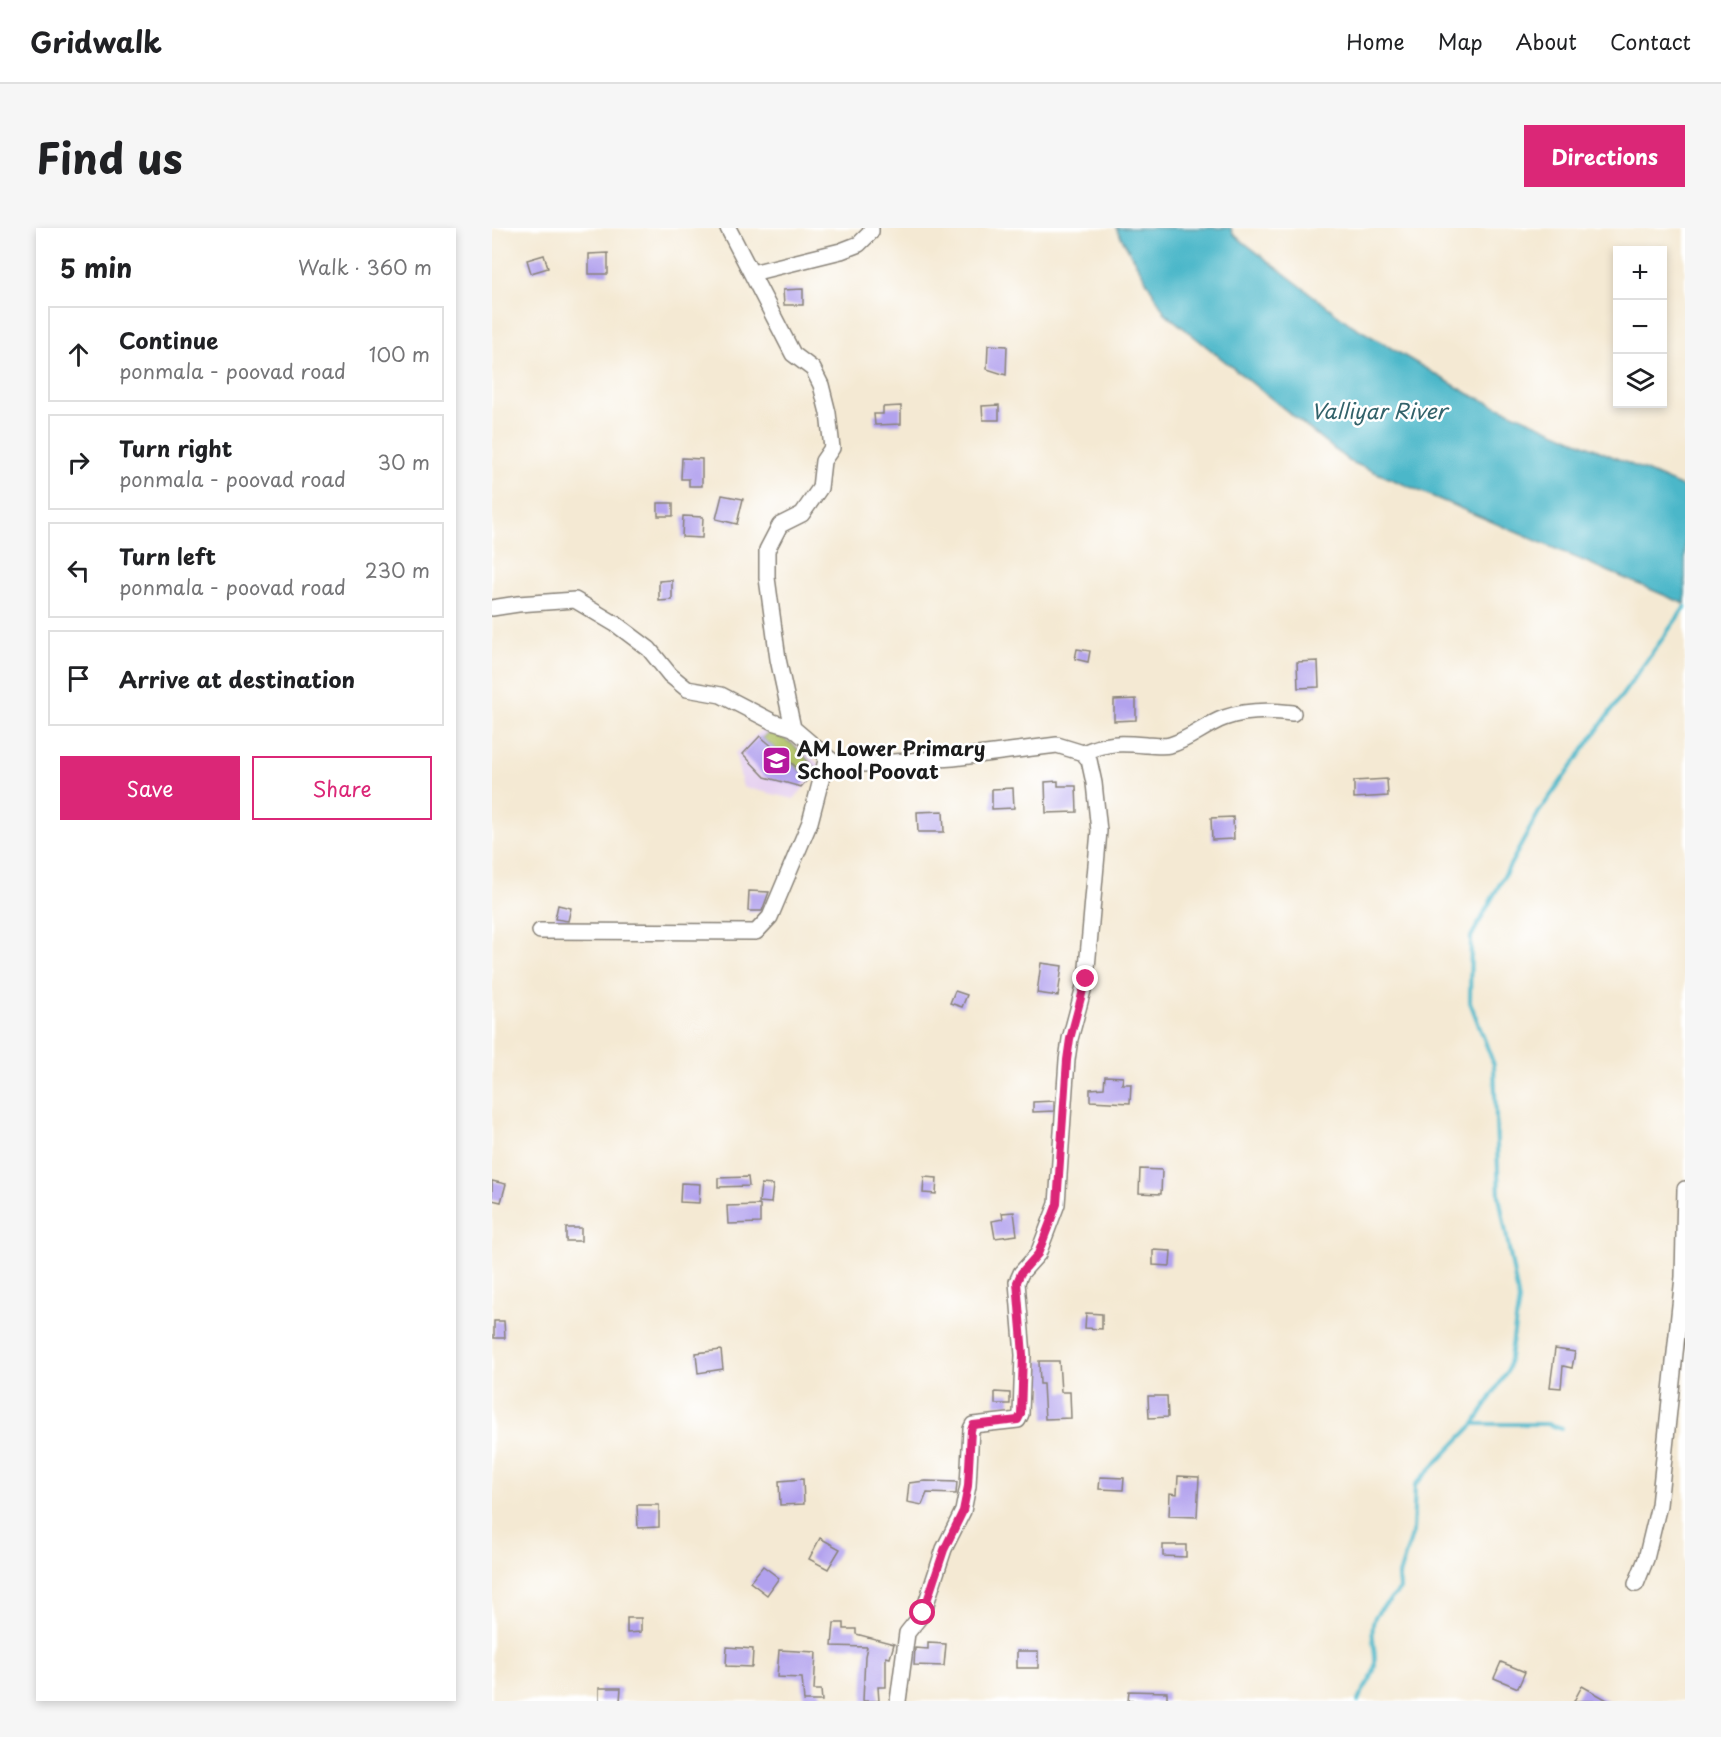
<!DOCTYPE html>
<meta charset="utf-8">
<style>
body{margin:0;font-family:"Playpen Sans",sans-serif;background:#f6f6f6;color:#202124}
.controls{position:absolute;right:18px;top:18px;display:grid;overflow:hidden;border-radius:0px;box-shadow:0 3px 9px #0003}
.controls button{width:54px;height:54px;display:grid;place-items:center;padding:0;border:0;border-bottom:2px solid #e0e0e0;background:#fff;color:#202124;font:30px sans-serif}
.stop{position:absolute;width:18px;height:18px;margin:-14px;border:4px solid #db2777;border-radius:50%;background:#fff}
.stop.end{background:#db2777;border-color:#fff;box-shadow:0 2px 6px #0008}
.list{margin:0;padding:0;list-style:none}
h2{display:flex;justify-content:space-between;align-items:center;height:78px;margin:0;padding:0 24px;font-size:26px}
h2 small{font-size:20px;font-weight:400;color:#757577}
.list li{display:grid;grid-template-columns:39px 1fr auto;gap:18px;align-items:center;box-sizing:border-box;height:96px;margin:0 12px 12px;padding:0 12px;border:2px solid #e0e0e0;border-radius:0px}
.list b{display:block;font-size:22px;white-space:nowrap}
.list p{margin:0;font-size:20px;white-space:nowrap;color:#757577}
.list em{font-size:20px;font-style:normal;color:#757577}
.actions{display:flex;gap:12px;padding:18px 24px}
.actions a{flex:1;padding:14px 0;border:2px solid #db2777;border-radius:0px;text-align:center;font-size:21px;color:#db2777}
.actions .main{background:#db2777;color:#fff}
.icon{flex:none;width:33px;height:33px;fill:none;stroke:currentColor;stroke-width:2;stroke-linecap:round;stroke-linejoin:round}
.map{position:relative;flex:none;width:1193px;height:1473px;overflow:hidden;border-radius:0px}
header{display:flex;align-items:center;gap:36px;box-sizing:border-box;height:84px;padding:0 30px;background:#fff;border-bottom:2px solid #e0e0e0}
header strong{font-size:28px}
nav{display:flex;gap:33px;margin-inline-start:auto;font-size:21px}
.intro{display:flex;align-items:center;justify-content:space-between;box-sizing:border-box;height:144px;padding:0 36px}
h1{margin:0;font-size:42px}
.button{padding:15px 27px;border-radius:0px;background:#db2777;color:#fff;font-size:21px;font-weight:700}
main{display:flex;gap:36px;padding:0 36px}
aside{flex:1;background:#fff;border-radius:0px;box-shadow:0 3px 9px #0003}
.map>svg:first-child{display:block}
</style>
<header>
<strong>Gridwalk</strong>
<nav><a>Home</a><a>Map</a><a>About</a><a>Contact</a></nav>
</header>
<div class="intro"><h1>Find us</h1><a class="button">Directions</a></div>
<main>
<aside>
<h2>5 min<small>Walk · 360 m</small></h2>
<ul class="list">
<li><svg class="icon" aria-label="ahead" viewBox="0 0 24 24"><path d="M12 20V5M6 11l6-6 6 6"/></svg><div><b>Continue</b><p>ponmala - poovad road</p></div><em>100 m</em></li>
<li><svg class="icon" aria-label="right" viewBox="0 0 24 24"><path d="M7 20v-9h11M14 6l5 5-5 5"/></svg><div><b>Turn right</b><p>ponmala - poovad road</p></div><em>30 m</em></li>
<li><svg class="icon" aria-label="left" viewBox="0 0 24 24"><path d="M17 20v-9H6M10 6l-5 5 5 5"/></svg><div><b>Turn left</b><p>ponmala - poovad road</p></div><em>230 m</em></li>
<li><svg class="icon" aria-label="arrive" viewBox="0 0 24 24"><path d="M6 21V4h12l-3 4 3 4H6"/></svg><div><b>Arrive at destination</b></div></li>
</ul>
<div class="actions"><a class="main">Save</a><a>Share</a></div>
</aside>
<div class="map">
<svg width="1193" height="1473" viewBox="0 0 1193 1473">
<rect width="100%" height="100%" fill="#fff"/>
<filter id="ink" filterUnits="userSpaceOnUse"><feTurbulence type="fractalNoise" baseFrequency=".0167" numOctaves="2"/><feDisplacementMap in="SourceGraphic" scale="12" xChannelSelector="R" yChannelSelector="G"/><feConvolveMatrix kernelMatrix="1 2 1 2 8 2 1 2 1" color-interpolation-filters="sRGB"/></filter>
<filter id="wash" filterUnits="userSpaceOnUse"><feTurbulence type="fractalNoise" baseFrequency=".008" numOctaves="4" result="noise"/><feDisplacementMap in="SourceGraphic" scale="24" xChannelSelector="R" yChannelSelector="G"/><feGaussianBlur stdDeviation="1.35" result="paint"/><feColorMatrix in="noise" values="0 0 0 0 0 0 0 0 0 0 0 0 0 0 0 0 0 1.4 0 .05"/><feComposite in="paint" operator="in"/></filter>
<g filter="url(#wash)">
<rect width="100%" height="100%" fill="#f4e9d3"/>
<polygon fill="#e6d2f0" points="276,497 303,515 330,539 302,571 251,559 243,525"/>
<polygon fill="#aec063" stroke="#656e40" stroke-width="1.5" points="280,503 302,517 324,541 315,548 270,510"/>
<polygon fill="#4cb7c9" stroke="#346a72" stroke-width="1.5" points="624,0 739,0 741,6 858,96 977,166 1193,260 1193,376 857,233 673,85"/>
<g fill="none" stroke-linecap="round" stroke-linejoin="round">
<g stroke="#4cb7c9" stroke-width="4">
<polyline points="982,1196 1056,1196 1070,1201"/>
<path d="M866,1473c5,-14 16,-22 17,-37 1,-15 -6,-33 0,-47 4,-9 19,-19 25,-28l-1,-14 14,-43 2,-47 59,-61 34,-54 11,-69 -20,-105 -5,-131 -24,-63 1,-65 68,-125 146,-205"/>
</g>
</g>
<g id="blocks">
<g fill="#b2a2ee">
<polygon points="116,25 116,46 97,46 97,26"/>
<polygon points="52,27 56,40 39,45 35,32"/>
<polygon points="311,61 311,77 292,77 291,62"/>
<polygon points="496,117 515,118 514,147 495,141"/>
<polygon points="507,177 507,192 491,192 490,178"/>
<polygon points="409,178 409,196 383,197 382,186 391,186 391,179"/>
<polygon points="190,230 210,231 210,258 197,258 197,251 189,251"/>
<polygon points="230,267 251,271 245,296 224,291"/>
<rect x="166" y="275" width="15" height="13"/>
<polygon points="191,288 211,289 210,310 190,309"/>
<polygon points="180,352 180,372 167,373 167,353"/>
<polygon points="585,421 598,423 596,434 583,431"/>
<polygon points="826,433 827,459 806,460 805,434"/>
<polygon points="644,471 644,492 622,493 622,472"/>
<polygon points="268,508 317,550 309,559 273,549 251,526"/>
<polygon points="895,551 896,568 862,570 862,553"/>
<polygon points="566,553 566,558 584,558 585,584 554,585 553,554"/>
<polygon points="521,560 522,580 500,581 500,561"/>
<polygon points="451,583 452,604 426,604 425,584"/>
<polygon points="741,589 742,611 720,612 719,590"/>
<polygon points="257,663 277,664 270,683 256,683"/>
<polygon points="66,677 79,680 76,693 63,691"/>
<polygon points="549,735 570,738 566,768 545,765"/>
<polygon points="463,763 475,767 470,779 458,775"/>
<polygon points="613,848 631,849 630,856 639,856 638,875 598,873 598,861 612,860"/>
<polygon points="562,873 562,883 541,884 541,874"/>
<polygon points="648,941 670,942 669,966 647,965"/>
<polygon points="256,949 257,958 226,959 226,950"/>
<polygon points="432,949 445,950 444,966 431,965"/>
<polygon points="0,953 14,956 9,974 0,972"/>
<polygon points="189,955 208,956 207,975 188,974"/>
<polygon points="269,956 281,957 279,975 267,974"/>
<polygon points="268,977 268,995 236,996 235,978"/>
<polygon points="522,984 525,1007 503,1010 500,993 511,991 510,985"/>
<rect x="74" y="1000" width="15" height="13"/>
<polygon points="661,1022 679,1023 678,1038 661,1037"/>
<polygon points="594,1085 610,1086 610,1101 593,1100"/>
<polygon points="2,1093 12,1093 13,1110 2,1110"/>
<polygon points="1063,1121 1083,1124 1080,1140 1071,1138 1069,1160 1058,1159"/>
<polygon points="229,1122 231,1141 206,1145 204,1125"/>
<polygon points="547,1133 567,1133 569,1164 578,1164 579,1190 553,1191 551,1156 548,1156"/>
<polygon points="503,1164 518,1165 518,1176 503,1176"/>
<polygon points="656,1168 675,1168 676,1189 657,1190"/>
<polygon points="686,1248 707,1249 705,1289 677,1288 678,1265 685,1266"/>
<polygon points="608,1249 632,1250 631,1262 607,1261"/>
<polygon points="311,1251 312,1276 288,1277 287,1253"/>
<polygon points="433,1253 465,1254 464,1266 435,1265 430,1277 415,1274 417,1255"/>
<polygon points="145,1277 167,1277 167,1299 146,1300"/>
<polygon points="328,1310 348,1321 336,1341 317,1331"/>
<polygon points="671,1317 694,1317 694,1329 671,1328"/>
<polygon points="271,1338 287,1350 275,1367 258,1354"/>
<polygon points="135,1390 149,1390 149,1404 135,1405"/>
<polygon points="342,1395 352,1395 352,1401 364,1401 364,1406 402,1416 398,1430 394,1429 394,1459 386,1459 387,1473 371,1473 373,1428 375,1419 340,1418"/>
<polygon points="436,1415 454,1416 452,1438 422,1437 423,1420 436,1421"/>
<polygon points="235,1419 261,1421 260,1439 234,1438"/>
<polygon points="287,1422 324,1424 322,1462 329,1462 330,1473 312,1473 310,1450 285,1449"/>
<rect x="525" y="1423" width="21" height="17"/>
<polygon points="1009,1434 1033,1444 1026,1460 1002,1450"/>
<polygon points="1090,1458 1117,1473 1082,1473"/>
<polygon points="107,1460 129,1460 128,1473 107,1473"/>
<polygon points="637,1463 675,1464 675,1473 636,1473"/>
</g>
</g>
</g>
<g filter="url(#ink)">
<use href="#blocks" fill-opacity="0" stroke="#888278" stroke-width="1.5"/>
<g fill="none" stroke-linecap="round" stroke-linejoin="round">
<defs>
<g id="minor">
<polyline points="236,0 301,126 321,141 329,157 336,185 340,220 331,233 328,260 310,286 288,297 275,322 275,350 286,431 301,500 335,529 342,534 356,537 461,530 565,517 591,525 597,532 602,555 607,603 594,751 578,811 575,832 565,976 546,1026 529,1045 525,1054 531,1127 529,1186 526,1192 481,1197 479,1201 476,1258 471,1283 452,1321 431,1385 415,1405 406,1473"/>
<polyline points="260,45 349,23 367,16 379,4 379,0"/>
<polyline points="0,380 26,376 83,372 125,397 157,421 178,447 195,461 229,467 281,494 301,500"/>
<path d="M591,525c25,-11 37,-10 63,-8 8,0 16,2 24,0 19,-5 35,-20 54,-27 22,-8 46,-8 69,-5"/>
<polyline points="48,703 264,704 278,689 318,594 335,529"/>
<polyline points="1144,1356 1154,1331 1167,1277 1191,1049 1193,961"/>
</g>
</defs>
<use href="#minor" stroke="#888278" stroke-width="18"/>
<use href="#minor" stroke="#fff" stroke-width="15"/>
</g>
</g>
<g fill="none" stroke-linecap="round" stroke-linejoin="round" filter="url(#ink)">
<polyline stroke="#db2777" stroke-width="8" points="431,1385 452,1322 471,1283 476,1258 479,1202 481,1197 526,1192 529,1186 531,1127 525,1054 529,1045 546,1026 565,976 575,832 578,811 594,751"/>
</g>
<defs>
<symbol id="school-square" viewBox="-11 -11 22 22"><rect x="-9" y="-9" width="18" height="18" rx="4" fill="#b5179e" stroke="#fff"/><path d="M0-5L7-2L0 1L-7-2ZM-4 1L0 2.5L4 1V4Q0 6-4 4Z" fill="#fff"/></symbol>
</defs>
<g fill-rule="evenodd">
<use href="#school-square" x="268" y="516" width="33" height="33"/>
</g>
<g text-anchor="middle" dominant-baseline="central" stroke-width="5" stroke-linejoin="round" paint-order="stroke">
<g font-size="20" font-weight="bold" fill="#1c1c1c" stroke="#fff" text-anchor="start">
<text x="305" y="520">AM Lower Primary<tspan x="305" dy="23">School Poovat</tspan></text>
</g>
<g font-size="21" font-style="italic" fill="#32626a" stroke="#fff">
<text x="887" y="182">Valliyar River</text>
</g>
</g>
</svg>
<div class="controls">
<button>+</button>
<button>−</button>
<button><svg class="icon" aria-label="layers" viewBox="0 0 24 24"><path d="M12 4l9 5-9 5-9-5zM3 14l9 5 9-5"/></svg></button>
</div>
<div class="stop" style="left:431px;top:1385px"></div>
<div class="stop end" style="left:594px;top:751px"></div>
</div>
</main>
